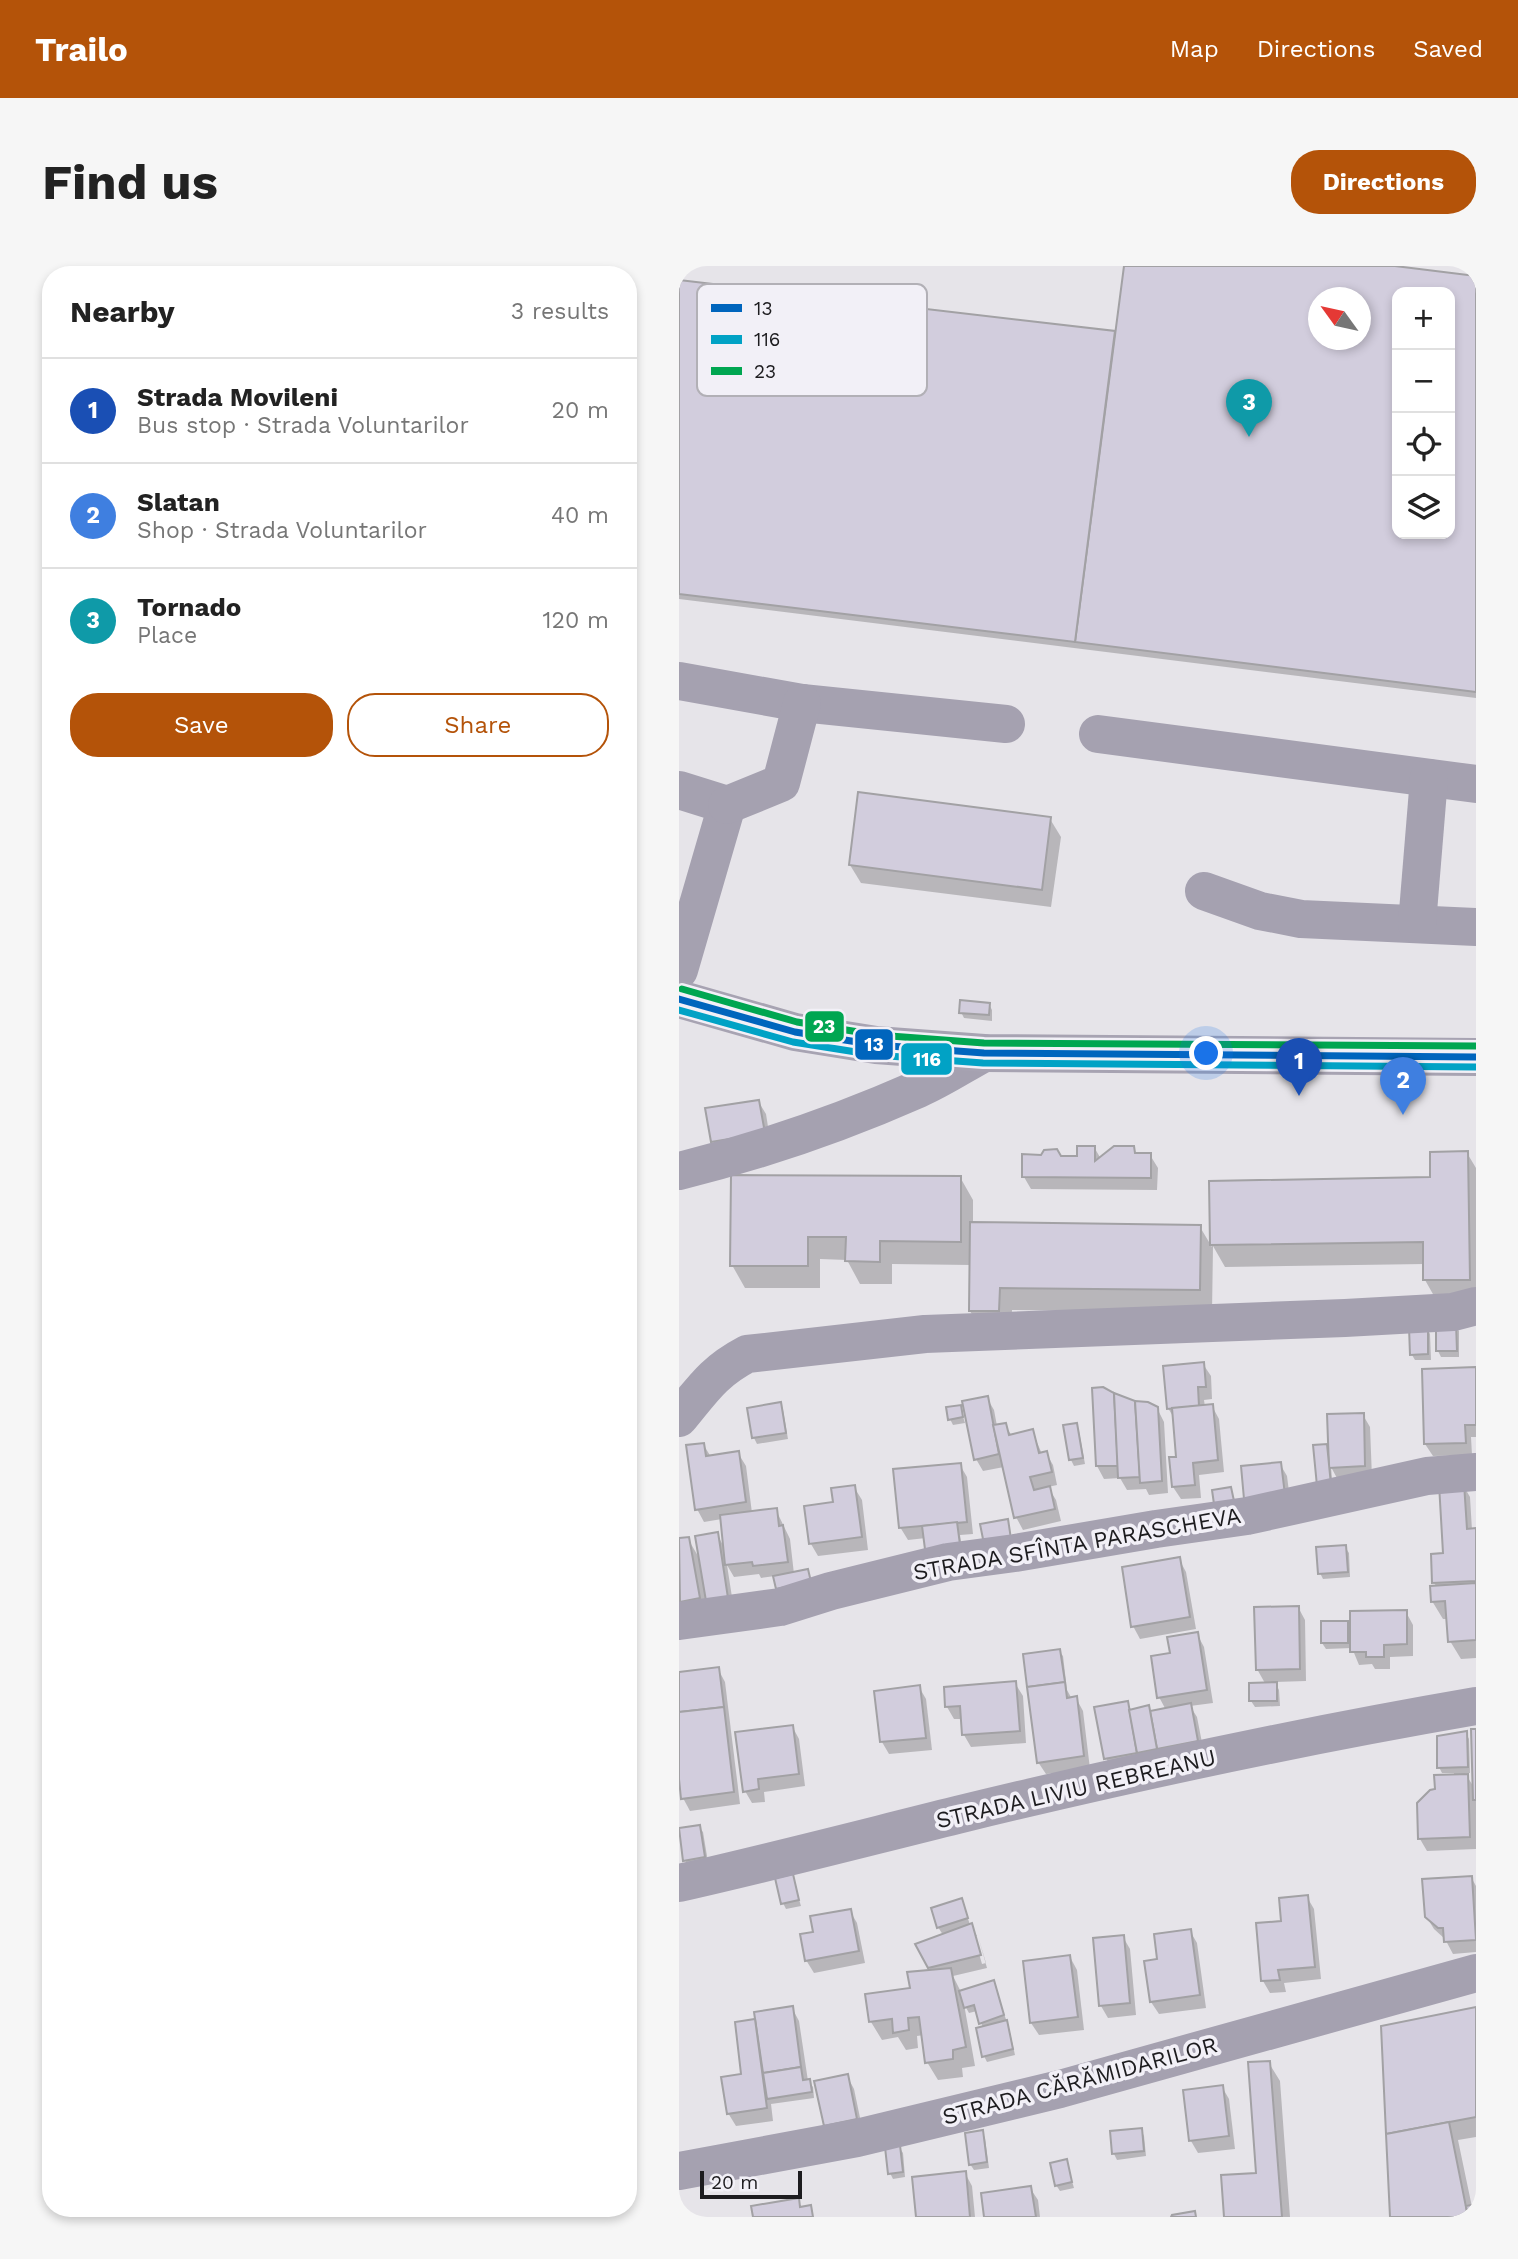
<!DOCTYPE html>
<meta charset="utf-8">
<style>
body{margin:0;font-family:"Work Sans",sans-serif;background:#f6f6f6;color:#222}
.controls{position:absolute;right:21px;top:21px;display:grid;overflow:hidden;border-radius:14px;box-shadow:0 4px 10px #0003}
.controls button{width:63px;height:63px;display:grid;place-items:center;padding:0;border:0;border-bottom:2px solid #e0e0e0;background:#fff;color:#222;font:35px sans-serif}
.compass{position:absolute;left:629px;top:21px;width:63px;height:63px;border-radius:50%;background:#fff;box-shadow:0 4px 10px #0003;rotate:303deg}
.scale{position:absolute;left:21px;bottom:18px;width:102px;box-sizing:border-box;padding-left:7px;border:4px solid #1d1c1f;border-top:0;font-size:19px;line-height:24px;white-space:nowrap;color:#1d1c1f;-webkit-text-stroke:5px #f2f0f7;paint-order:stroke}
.you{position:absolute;left:528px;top:788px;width:24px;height:24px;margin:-18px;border:5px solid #fff;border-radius:50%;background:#1a73e8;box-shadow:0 0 0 10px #1a73e833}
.badge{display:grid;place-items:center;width:46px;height:46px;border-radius:50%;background:#b45309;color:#fff;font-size:23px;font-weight:700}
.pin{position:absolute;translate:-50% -58px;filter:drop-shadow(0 2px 4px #0008)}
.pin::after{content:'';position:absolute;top:37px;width:24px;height:21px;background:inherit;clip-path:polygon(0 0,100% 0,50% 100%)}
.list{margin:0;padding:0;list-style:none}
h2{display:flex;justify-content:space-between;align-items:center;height:91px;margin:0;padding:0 28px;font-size:30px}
h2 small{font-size:23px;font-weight:400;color:#767676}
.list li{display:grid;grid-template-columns:46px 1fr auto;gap:21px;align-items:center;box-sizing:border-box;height:105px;padding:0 28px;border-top:2px solid #e0e0e0}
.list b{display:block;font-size:26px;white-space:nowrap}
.list p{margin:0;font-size:23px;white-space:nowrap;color:#767676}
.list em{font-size:23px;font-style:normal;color:#767676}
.actions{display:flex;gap:14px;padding:21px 28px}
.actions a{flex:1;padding:16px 0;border:2px solid #b45309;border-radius:28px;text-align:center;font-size:24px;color:#b45309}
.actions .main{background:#b45309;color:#fff}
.icon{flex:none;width:38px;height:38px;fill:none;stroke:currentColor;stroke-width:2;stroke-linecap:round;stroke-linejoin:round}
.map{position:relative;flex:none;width:797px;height:1951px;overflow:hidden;border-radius:28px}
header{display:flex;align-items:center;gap:42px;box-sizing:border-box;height:98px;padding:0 35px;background:#b45309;color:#fff}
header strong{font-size:33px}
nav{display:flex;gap:38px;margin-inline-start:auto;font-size:24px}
.intro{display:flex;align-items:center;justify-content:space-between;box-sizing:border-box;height:168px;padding:0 42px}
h1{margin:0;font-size:49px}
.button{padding:18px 32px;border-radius:28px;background:#b45309;color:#fff;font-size:24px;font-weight:700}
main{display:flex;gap:42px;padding:0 42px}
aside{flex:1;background:#fff;border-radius:28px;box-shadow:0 4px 10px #0003}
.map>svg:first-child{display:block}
</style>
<header>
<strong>Trailo</strong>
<nav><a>Map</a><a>Directions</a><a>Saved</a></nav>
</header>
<div class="intro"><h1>Find us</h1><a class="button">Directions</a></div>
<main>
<aside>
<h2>Nearby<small>3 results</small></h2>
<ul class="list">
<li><span class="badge" style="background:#1a4fb4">1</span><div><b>Strada Movileni</b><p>Bus stop · Strada Voluntarilor</p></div><em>20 m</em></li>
<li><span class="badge" style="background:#3f7fe0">2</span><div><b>Slatan</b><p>Shop · Strada Voluntarilor</p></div><em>40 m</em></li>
<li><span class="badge" style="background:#0f9aa8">3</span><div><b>Tornado</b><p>Place</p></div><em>120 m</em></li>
</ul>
<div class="actions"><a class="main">Save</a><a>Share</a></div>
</aside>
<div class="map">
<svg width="797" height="1951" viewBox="0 0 797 1951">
<rect width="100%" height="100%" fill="#e6e4e9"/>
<g fill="#0003" fill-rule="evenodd">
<path d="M447,0h254l96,12v420l-797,-99v-317l438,51zM718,26h53v242h-53zM640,32h42v42h-42z"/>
<polygon points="371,553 382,571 372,641 182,617 171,599"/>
<polygon points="310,738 313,744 313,755 285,752 282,746"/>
<polygon points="79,835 87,848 92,880 41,888 34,875"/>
<polygon points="415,881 422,893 454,882 458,889 471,889 479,902 478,924 352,923 345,911 363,890 399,891"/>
<polygon points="788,887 797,902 797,1036 759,1037 746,1014 746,998 546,1001 534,980 533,1047 333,1044 332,1068 304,1067 291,1045 292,999 213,998 213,1018 181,1018 168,994 141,993 141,1022 66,1022 53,999 281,911 294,934 294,958 521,961 533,981 532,916 753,913"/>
<polygon points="776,1059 780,1065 780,1091 762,1091 759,1085"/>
<polygon points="748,1062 751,1068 752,1094 736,1094 733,1089"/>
<polygon points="524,1098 532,1110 533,1133 525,1134 526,1141 533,1140 540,1153 545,1206 520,1209 522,1232 502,1233 494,1221 492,1193 499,1192 495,1152 489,1142"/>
<polygon points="797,1103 797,1171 792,1171 793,1189 754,1190 746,1178"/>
<polygon points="308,1132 315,1144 318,1160 326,1159 333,1170 353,1165 363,1188 367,1187 374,1199 378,1219 369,1221 377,1234 382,1255 344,1264 337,1251 325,1201 304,1205 297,1193"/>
<polygon points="456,1137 478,1142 485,1156 489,1227 470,1229 467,1223 448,1224 441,1212 425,1213 418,1200"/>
<polygon points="101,1138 104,1144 109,1173 78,1178 75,1172 70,1144"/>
<polygon points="281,1141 286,1157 274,1159 271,1153"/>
<polygon points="684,1149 691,1161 693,1212 659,1214 652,1201 654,1225 643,1226 647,1180 651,1187"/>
<polygon points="397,1159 400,1165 406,1198 395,1200 392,1194 386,1161"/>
<polygon points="24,1178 32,1191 59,1187 67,1200 73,1247 97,1244 111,1273 115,1308 128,1305 134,1322 96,1310 82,1312 80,1308 55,1311 48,1299 55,1344 0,1352 0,1274 9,1273 22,1295 38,1268 46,1283 43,1253 25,1256 18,1243"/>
<polygon points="601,1198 608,1210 612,1242 567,1233"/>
<polygon points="281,1199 288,1211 294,1268 281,1269 284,1292 247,1272 229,1274 221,1261"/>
<polygon points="784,1219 791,1231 793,1264 797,1264 797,1392 782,1393 771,1375 770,1353 764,1353 753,1335 758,1321 755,1317 754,1290 766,1289"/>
<polygon points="175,1221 183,1234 189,1284 139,1290 132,1278 127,1241 156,1237"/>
<polygon points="666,1281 670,1287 671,1311 644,1313 641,1307"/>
<polygon points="500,1293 507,1306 517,1363 461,1373 454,1360"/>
<polygon points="619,1341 626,1354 627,1415 596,1416 600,1424 601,1440 576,1441 572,1435 587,1419 578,1403"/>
<polygon points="727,1346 734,1359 734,1390 711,1391 711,1403 696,1403 693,1398 680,1399 673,1382 647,1383 643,1377 668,1357 673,1364"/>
<polygon points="518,1368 525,1381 534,1437 511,1440 518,1451 525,1487 434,1505 427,1492 448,1437 453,1445 469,1441 472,1446 487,1444 480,1431 493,1389"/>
<polygon points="380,1385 384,1390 388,1424 393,1433 397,1432 404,1445 411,1503 367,1508 359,1496"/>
<polygon points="39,1403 46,1416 61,1538 11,1545 4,1532 0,1497 0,1407"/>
<polygon points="336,1417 344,1430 347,1477 292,1481 285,1469 284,1453 275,1453 268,1441"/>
<polygon points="240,1421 247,1433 253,1484 210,1488 203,1476 197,1426"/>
<polygon points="113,1460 120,1473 126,1520 85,1526 86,1536 73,1537 66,1525"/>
<polygon points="797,1465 797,1583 748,1585 741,1573 758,1525 775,1510 775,1507 763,1507 760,1501 787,1467 790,1473 791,1507 786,1507 796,1523"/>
<polygon points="20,1561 24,1566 29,1596 9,1600 6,1594"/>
<polygon points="113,1610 122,1640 107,1643 104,1637"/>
<polygon points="792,1611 797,1620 797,1686 774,1688 766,1673 755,1663 747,1650"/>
<polygon points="628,1631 635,1643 642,1713 605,1717 607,1726 591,1727 584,1715 604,1656"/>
<polygon points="285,1640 291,1659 298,1670 295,1670 303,1698 307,1697 299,1670 308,1702 274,1710 282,1726 314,1716 330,1762 336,1789 308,1796 305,1790 304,1762 298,1745 290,1747 285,1738 296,1800 283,1802 284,1811 259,1814 248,1796 245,1769 238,1770 239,1782 227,1784 219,1771 203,1774 192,1756 253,1706 238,1679 264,1669 259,1661"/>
<polygon points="171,1645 178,1657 186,1697 135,1707 127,1694 137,1667"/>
<polygon points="511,1665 518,1677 527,1742 480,1748 472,1736 467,1696 480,1695"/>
<polygon points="444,1671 451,1683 457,1749 429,1752 422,1740 416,1674"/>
<polygon points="391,1691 398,1704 405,1764 360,1769 352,1757"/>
<polygon points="113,1742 120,1755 129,1815 134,1821 135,1832 92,1838 94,1855 57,1860 49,1847 64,1809 58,1758 78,1755"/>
<polygon points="797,1742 797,1871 779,1874 793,1941 797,1940 797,1951 713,1951"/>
<polygon points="590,1797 601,1815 611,1951 547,1951 579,1908"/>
<polygon points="168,1810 175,1823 184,1866 137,1817"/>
<polygon points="543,1821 550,1833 556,1883 519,1887 512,1875"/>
<polygon points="462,1864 465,1870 467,1890 438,1894 435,1888"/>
<polygon points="303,1866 306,1872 310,1902 295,1904 291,1898"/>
<polygon points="220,1881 224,1887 226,1911 214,1913 211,1907"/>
<polygon points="387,1895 395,1922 381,1925 377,1919"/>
<polygon points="286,1907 293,1920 296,1951 239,1951"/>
<polygon points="351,1922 359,1934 361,1951 307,1951"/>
</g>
<g fill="#d2cddd" stroke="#a2a1a4" stroke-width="2" fill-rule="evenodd">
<path d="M445,0h271l81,10v416l-401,-50zM718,26h53v242h-53zM640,32h42v42h-42z"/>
<polygon points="0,14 436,65 396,376 0,328"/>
<polygon points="179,526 372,551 363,624 170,599"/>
<polygon points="281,734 311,737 310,749 280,747"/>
<polygon points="80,834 86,867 32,876 26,842"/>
<polygon points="398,880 416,880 416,895 435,880 455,880 456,887 472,887 472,912 343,911 343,888 362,889 365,884 378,883 382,890 398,890"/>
<polygon points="789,885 791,1014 744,1014 744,976 531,979 530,915 751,911 751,886"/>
<polygon points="52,909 282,910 282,976 201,975 201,996 166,995 167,971 129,971 129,1000 51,1000"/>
<polygon points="291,956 522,959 521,1024 321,1022 320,1045 290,1045"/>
<polygon points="777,1057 778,1085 757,1085 757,1058"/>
<polygon points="749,1060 749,1088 731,1089 730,1061"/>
<polygon points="525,1096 527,1121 519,1121 520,1140 488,1143 484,1100"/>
<polygon points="797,1101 797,1159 786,1159 787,1177 745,1178 743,1103"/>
<polygon points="424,1121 435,1127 439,1200 417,1200 413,1122"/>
<polygon points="435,1127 456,1135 461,1211 439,1212"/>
<polygon points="309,1130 320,1188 295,1194 283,1135"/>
<polygon points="456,1135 469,1136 479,1141 483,1215 461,1217"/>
<polygon points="102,1136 107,1167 73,1172 68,1142"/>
<polygon points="534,1138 539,1194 514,1197 516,1219 493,1221 490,1191 497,1191 493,1142"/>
<polygon points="282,1139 284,1151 269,1154 267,1141"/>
<polygon points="685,1147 686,1200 650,1202 648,1148"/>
<polygon points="327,1157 330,1169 354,1163 360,1187 368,1185 373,1206 351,1211 355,1224 371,1220 376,1243 335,1252 314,1159"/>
<polygon points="398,1157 404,1192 390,1194 384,1159"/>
<polygon points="25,1177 27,1190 60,1185 67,1236 16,1244 7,1179"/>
<polygon points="648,1178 652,1219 638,1220 634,1179"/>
<polygon points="602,1196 606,1229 565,1233 562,1200"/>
<polygon points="282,1197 288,1256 220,1262 214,1203"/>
<polygon points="785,1217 788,1263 797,1262 797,1315 753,1317 752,1288 764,1287 760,1218"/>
<polygon points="176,1219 183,1271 130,1278 125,1240 154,1236 152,1222"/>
<polygon points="552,1221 555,1235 535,1238 533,1224"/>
<polygon points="98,1242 100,1260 104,1259 109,1296 74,1300 73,1296 46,1299 41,1249"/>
<polygon points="329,1253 332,1273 305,1278 301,1258"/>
<polygon points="278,1256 282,1286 247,1291 243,1260"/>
<polygon points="39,1266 49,1332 27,1335 16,1270"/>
<polygon points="10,1271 21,1332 1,1336 0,1272"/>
<polygon points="667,1279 669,1306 639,1308 637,1281"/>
<polygon points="501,1291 511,1351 452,1361 443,1301"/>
<polygon points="129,1303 132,1316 97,1323 94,1310"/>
<polygon points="797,1317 797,1374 769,1376 766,1335 752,1336 751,1320"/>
<polygon points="620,1340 621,1403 577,1404 575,1341"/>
<polygon points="728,1344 728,1378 705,1379 705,1391 687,1391 687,1386 671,1386 671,1345"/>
<rect x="642" y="1355" width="27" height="22"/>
<polygon points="519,1366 528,1424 478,1432 472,1390 491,1387 488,1371"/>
<polygon points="381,1383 386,1416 348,1421 344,1388"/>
<polygon points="40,1401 45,1441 0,1446 0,1406"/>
<polygon points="337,1415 341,1465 283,1469 281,1440 266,1441 265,1421"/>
<polygon points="386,1416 388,1432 398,1430 405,1490 358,1497 348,1421"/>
<polygon points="598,1416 598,1435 570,1435 570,1417"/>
<polygon points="241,1419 247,1472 201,1476 195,1425"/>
<polygon points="449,1435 458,1487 425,1493 415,1441"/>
<polygon points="512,1437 519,1475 478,1483 471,1445"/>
<polygon points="470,1439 478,1483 458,1487 450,1444"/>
<polygon points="45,1441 55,1526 2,1533 0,1513 0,1446"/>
<polygon points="114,1459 120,1508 79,1513 80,1523 64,1526 56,1466"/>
<polygon points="792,1463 797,1463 797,1534 794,1534"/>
<polygon points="788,1465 789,1501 758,1502 758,1470"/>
<polygon points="789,1508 791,1571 739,1573 738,1537 751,1524 756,1523 755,1509"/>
<polygon points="21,1559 26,1591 4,1595 0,1562"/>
<polygon points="114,1608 120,1634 102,1638 96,1612"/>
<polygon points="793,1610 797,1674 765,1676 764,1662 759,1662 746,1651 743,1613"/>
<polygon points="629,1629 636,1701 599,1704 601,1714 582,1715 577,1657 602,1655 600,1632"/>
<polygon points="283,1632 289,1652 258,1662 252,1642"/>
<polygon points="172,1643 180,1685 126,1695 121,1668 134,1666 131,1650"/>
<polygon points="293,1657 302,1689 249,1702 236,1678"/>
<polygon points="512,1663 521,1729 471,1736 465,1695 478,1693 475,1668"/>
<polygon points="445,1669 451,1737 420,1740 414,1672"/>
<polygon points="391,1689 399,1751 351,1757 344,1695"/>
<polygon points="272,1702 287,1781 274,1784 274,1793 246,1797 240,1751 229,1752 230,1764 214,1767 213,1753 190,1756 186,1728 231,1722 228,1706"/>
<polygon points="315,1714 325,1749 300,1758 295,1739 285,1742 280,1725"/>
<polygon points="114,1740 122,1801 84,1807 75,1746"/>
<polygon points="797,1741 797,1851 707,1868 702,1760"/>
<polygon points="76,1753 88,1842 48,1848 42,1811 62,1808 56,1756"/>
<polygon points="328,1754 334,1783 303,1791 297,1762"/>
<polygon points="591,1795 603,1951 545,1951 542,1909 577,1907 569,1796"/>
<polygon points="122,1801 124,1814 131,1813 133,1826 88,1833 84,1807"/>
<polygon points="169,1808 178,1853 145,1860 135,1815"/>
<polygon points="544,1819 550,1870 510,1875 504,1824"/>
<polygon points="770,1856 789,1951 711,1951 707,1868"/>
<polygon points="463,1862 465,1885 433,1888 431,1865"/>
<polygon points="304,1864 308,1896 290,1899 286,1867"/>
<polygon points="221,1879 224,1906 209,1908 206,1881"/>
<polygon points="388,1893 393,1916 376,1920 371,1897"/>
<polygon points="287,1905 291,1951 237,1951 233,1911"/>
<polygon points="352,1920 357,1951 305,1951 302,1927"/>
<polygon points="120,1932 121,1941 132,1939 134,1951 74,1951 72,1940"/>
<polygon points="797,1938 797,1951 789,1951 787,1940"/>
<polygon points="516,1945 517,1951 492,1951 493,1949"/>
</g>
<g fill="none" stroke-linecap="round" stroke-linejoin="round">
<g stroke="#a5a1b0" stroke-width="38">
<polyline points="0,415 123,437 327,458"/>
<polyline points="419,468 797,518"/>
<polyline points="0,524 48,539 0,704"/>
<polyline points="48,539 102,517 123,437"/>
<polyline points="525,625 581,645 622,653 797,661"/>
<polyline points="738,658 750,512"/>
<path d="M0,905c81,-20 162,-48 239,-82 23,-10 44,-24 66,-36"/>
<path d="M0,1152c24,-29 34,-46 68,-64l178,-20 420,-16 108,-6 23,-6"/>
<polyline points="0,1355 101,1341 152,1325 269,1296 336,1287 477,1263 568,1250 748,1210 797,1206"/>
<path d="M0,1617c93,-21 185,-45 278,-68 172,-42 345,-79 519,-109"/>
<polyline points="0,1905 178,1872 381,1823 797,1707"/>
</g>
<polyline stroke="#a7a3b2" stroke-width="38" points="0,733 116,766 197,779 305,787 797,791"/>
<defs>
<polyline id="bus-1" points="0,733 116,766 197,779 305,787 797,791"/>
<polyline id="bus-2" points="0,744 114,776 196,789 304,797 797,801"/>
<polyline id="bus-3" points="3,723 118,756 198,769 305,777 797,780"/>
</defs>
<use href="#bus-1" stroke="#f2f0f7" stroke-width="12"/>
<use href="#bus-2" stroke="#f2f0f7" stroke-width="12"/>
<use href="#bus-3" stroke="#f2f0f7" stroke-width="12"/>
<use href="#bus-1" stroke="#0065bd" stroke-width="7"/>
<use href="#bus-2" stroke="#01a2c5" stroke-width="7"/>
<use href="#bus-3" stroke="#00a651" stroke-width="7"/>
</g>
<g text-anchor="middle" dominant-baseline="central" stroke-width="7" stroke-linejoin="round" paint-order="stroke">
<g font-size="23" fill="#1d1c1f" stroke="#f2f0f7">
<text transform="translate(398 1278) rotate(-10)">STRADA SFÎNTA PARASCHEVA</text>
<text transform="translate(397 1523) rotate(-13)">STRADA LIVIU REBREANU</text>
<text transform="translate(401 1815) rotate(-15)">STRADA CĂRĂMIDARILOR</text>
</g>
</g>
<rect x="18" y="18" width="230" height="112" rx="10" fill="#f2f0f7" stroke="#b2b0b6" stroke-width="2"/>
<rect x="32" y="38" width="31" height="8" fill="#0065bd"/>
<rect x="32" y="69" width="31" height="9" fill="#01a2c5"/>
<rect x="32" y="101" width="31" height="8" fill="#00a651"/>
<g font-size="19" fill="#1d1c1f">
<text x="75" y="49">13</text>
<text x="75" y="80">116</text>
<text x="75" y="112">23</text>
</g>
<g stroke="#f2f0f7" stroke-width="2.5">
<rect x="125" y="744" width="41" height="33" rx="7" fill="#00a651"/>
<rect x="175" y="762" width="40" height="33" rx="7" fill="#0065bd"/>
<rect x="221" y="776" width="53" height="34" rx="7" fill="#01a2c5"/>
</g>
<g font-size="19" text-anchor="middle" font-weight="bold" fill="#fff">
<text x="145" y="767">23</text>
<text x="195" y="785">13</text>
<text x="248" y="800">116</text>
</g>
</svg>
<div class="controls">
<button>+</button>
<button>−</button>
<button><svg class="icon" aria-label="locate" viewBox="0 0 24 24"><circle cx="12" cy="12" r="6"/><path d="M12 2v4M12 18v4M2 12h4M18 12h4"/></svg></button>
<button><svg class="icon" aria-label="layers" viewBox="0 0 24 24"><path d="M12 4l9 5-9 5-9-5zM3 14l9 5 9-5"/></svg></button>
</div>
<svg class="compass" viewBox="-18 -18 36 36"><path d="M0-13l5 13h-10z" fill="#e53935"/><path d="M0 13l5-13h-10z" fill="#767676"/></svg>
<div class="scale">20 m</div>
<div class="you"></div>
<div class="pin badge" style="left:620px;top:830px;background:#1a4fb4">1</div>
<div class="pin badge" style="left:724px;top:849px;background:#3f7fe0">2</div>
<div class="pin badge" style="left:570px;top:171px;background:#0f9aa8">3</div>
</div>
</main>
